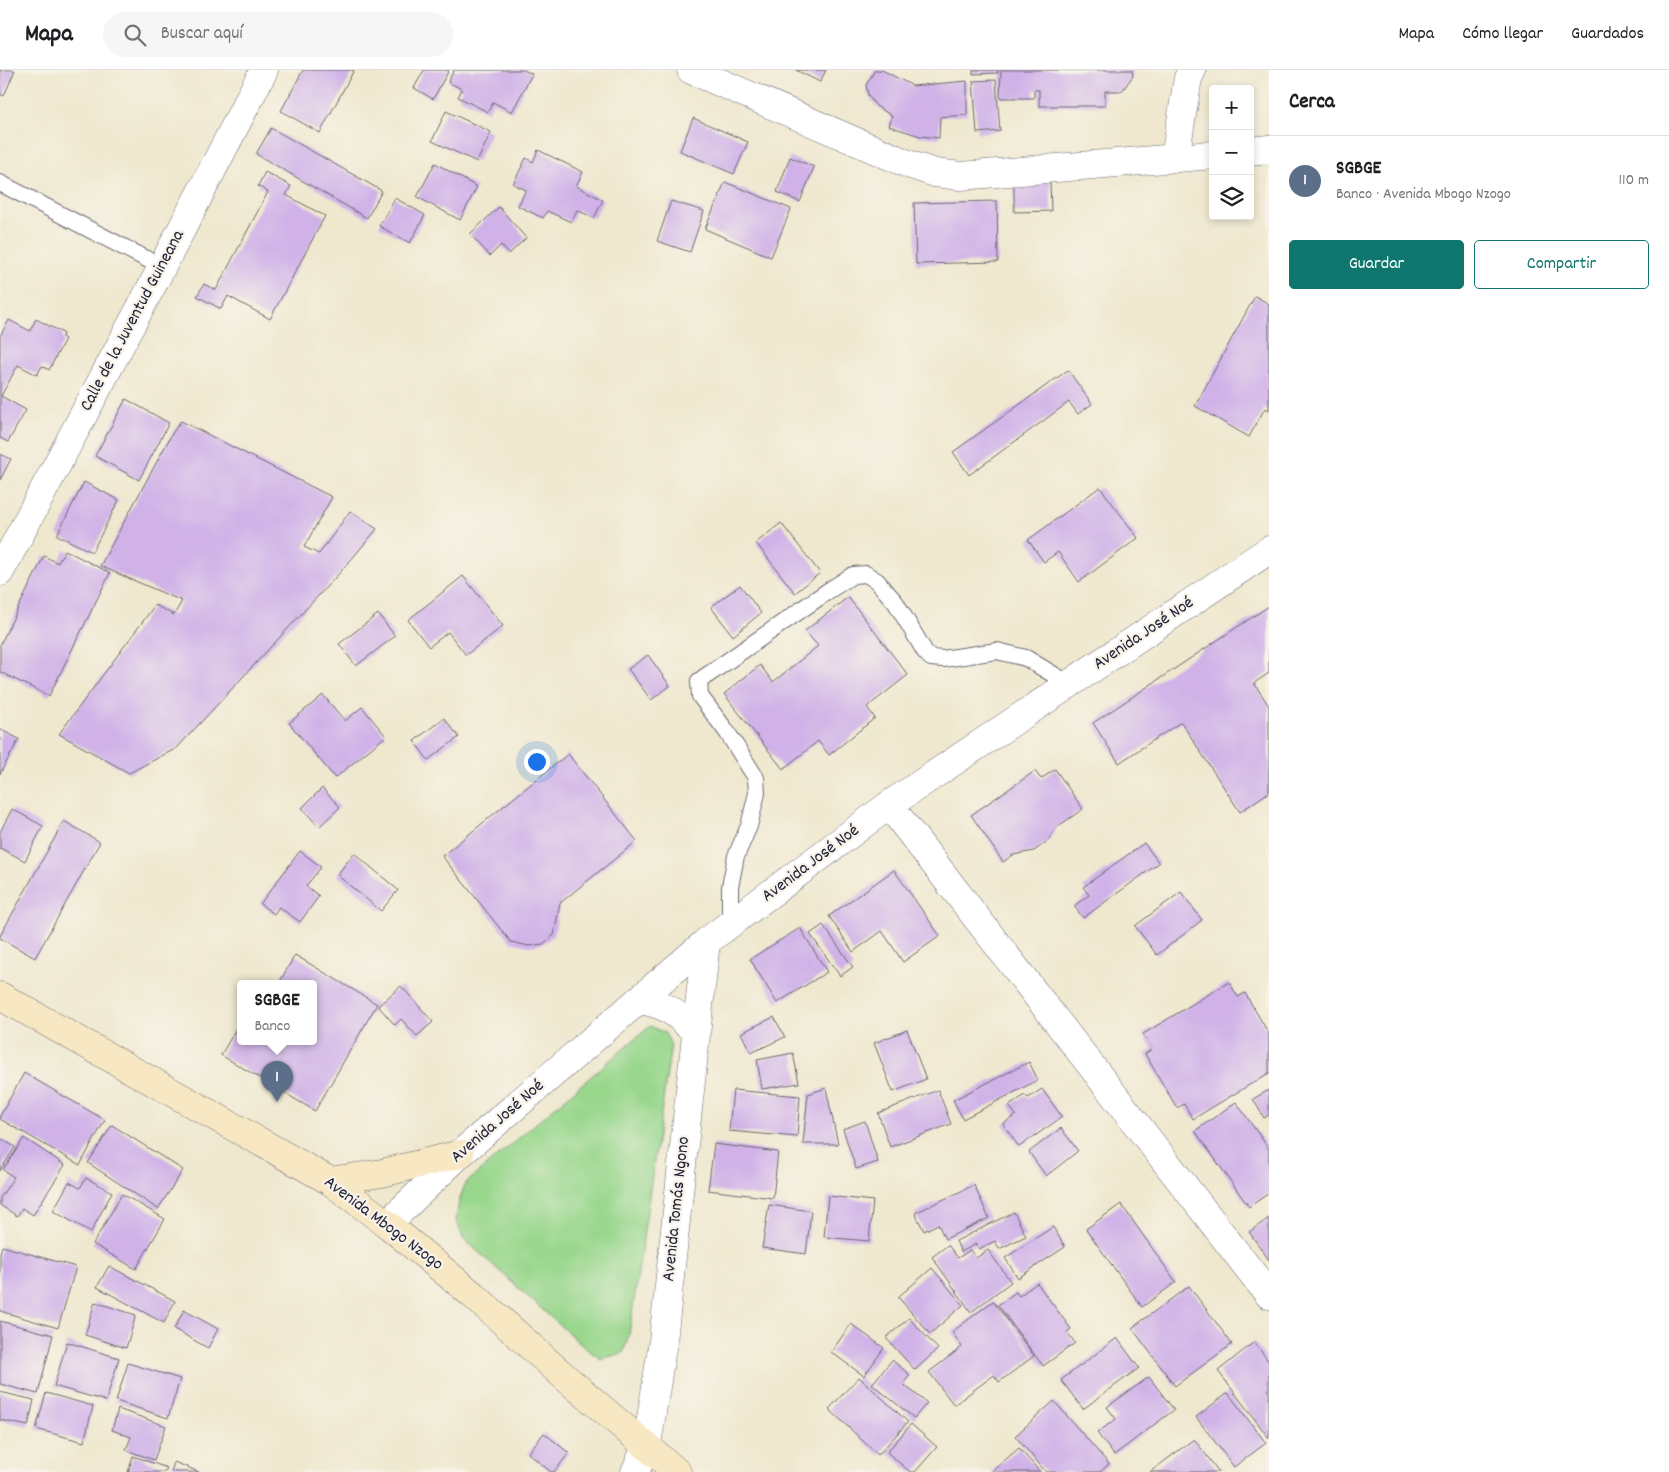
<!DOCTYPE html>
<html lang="es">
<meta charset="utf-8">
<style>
body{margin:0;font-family:Dekko,sans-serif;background:#f6f6f6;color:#202124}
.controls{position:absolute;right:15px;top:15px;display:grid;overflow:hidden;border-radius:5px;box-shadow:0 2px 8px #0003}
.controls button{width:45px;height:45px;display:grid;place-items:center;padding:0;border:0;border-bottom:1px solid #e0e0e0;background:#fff;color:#202124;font:25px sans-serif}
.you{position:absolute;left:536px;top:691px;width:18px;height:18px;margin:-12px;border:4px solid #fff;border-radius:50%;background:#1a73e8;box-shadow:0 0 0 8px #1a73e833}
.badge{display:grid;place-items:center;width:32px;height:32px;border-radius:50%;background:#0f766e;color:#fff;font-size:16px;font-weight:700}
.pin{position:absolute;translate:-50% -41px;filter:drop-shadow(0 1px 2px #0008)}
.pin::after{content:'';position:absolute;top:26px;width:18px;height:15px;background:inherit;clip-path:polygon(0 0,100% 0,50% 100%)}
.popup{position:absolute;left:237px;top:910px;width:80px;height:65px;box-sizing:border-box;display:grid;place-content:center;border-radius:5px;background:#fff;filter:drop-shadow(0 1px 4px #0005);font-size:16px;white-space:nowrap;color:#757577}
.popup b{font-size:19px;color:#202124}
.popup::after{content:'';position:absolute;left:50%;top:100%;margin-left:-10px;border:10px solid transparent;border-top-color:#fff}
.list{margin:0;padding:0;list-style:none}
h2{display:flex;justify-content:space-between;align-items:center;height:65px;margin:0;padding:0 20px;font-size:21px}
h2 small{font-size:16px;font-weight:400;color:#757577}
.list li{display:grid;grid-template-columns:32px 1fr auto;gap:15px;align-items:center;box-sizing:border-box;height:90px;padding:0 20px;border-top:1px solid #e0e0e0}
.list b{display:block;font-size:19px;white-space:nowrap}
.list p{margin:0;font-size:16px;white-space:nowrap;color:#757577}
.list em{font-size:16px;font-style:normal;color:#757577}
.actions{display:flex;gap:10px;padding:15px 20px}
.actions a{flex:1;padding:11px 0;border:1px solid #0f766e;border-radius:5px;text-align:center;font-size:18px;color:#0f766e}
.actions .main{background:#0f766e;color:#fff}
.icon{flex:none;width:28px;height:28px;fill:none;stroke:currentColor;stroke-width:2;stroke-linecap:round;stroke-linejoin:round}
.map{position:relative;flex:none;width:1269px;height:1402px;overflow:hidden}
header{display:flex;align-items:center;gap:30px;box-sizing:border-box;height:70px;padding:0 25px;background:#fff;border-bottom:1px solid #e0e0e0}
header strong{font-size:24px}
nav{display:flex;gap:28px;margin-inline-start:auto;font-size:18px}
.search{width:350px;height:45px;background:#f6f6f6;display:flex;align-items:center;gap:12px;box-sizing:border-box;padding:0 18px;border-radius:28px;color:#757577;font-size:19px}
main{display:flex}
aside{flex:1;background:#fff}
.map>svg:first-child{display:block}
</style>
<header>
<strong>Mapa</strong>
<div class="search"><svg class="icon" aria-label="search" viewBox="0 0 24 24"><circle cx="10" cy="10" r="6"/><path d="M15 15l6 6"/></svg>Buscar aquí</div>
<nav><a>Mapa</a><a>Cómo llegar</a><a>Guardados</a></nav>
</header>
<main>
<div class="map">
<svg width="1269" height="1402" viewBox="0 0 1269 1402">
<rect width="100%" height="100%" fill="#f7f3e8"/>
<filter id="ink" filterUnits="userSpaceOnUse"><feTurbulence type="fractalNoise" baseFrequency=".02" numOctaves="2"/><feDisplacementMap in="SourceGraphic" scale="10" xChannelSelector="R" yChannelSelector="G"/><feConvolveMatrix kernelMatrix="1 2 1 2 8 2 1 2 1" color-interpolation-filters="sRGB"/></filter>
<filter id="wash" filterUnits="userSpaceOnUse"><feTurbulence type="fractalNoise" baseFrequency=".0096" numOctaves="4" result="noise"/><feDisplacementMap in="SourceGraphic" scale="20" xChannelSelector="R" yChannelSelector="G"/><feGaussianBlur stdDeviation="1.12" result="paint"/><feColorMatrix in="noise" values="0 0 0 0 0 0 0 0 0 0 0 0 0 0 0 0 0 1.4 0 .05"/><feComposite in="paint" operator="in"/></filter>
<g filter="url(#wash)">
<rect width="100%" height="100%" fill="#efe8cf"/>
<polygon fill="#99d78d" stroke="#5e7c64" points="650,956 665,963 671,975 629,1265 623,1283 601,1289 585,1278 463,1168 456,1150 459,1132 465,1114"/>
<g id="blocks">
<g fill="#d0b2e8">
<polygon points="0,0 15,0 4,26 0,24"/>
<polygon points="303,0 354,0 320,63 281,41"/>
<polygon points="424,0 449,0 433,29 414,18"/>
<polygon points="454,0 524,0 532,4 512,42 493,32 488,42 458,27 462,19 448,12"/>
<polygon points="796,0 826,0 820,12"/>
<polygon points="875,0 882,0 913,16 967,11 967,45 940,47 939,68 920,66 889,56 892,46 876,36 868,25 866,15"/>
<polygon points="973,0 998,0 998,3 973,4"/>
<polygon points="1001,0 1132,0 1133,6 1122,21 1105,21 1105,36 1039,36 1039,20 1034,20 1034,28 1000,28"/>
<polygon points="996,10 1000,61 977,63 973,11"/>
<polygon points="446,41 491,62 477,92 432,71"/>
<polygon points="693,48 748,72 734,104 680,81"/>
<polygon points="271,58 382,121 367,148 256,84"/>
<polygon points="538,80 583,102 576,116 603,130 594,148 577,140 571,152 547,141 543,148 518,136 526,120 513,114 526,88 533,92"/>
<polygon points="790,87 814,97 800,132 777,122"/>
<polygon points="435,93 477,117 460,150 417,127"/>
<polygon points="265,102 291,116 286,125 325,146 270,249 228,226 221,239 197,226 204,214 216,220 268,122 258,116"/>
<polygon points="1050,111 1051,141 1014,142 1014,112"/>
<polygon points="725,112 791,139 771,187 705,159"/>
<polygon points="395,128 425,145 410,173 379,156"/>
<polygon points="671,131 704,141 690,182 657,171"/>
<polygon points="997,131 998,192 916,194 914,133"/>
<polygon points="499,137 526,168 509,184 501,175 490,186 470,164"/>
<polygon points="1255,226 1269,234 1269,340 1265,338 1249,367 1195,336"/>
<polygon points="36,249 63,263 62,267 65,269 49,300 42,296 37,305 18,295 1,326 26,340 8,372 0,368 0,266 9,250 30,261"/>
<polygon points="1068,300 1092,334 1078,344 1069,332 969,405 953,382"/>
<polygon points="126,329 169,353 139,410 95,386"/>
<polygon points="181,351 332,427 304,477 319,484 350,441 377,459 344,498 177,678 129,703 59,664 155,535 174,545 182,531 100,496 173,362"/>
<polygon points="0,384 11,389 0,410"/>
<polygon points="84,412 119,430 92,482 57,465"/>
<polygon points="1100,417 1138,468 1079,512 1058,482 1044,492 1028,470"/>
<polygon points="781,453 820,503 795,523 756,473"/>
<polygon points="65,480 110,503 49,626 0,602 0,575 44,486 58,493"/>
<polygon points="463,506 503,556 466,585 448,562 429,577 408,550"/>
<polygon points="740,515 761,543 733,566 711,537"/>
<polygon points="848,527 908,605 867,637 875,648 829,685 818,671 783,699 724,624 760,595 773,612 818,576 805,561"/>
<polygon points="1269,536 1269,603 1254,613 1269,636 1269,722 1240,742 1181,652 1119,693 1093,653"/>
<polygon points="378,544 395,566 356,596 339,574"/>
<polygon points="648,585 670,616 651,630 628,599"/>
<polygon points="323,625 345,651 362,637 386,666 335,708 289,653"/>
<polygon points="444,648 459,667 428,690 414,671"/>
<polygon points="0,659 19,669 0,704"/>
<polygon points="568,684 637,771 560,833 554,865 543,874 529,876 511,872 442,786"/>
<polygon points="1055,699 1083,739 1057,757 1048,771 1034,781 1013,785 1003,792 971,745 1035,701 1041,709"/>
<polygon points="322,718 340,737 319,757 302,738"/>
<polygon points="12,739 43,756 25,791 0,778 0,762"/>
<polygon points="64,751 100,772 35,888 0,868 0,866"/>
<polygon points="1144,773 1159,793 1083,848 1074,836 1089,825 1083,817"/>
<polygon points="300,781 321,797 306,816 319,826 300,852 279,837 274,844 260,834"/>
<polygon points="354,783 398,820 381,841 337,805"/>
<polygon points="894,800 940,866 903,892 882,861 853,882 829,846"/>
<polygon points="1181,822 1202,850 1157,885 1135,856"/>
<polygon points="823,855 853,897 840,906 810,864"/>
<polygon points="800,858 827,902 777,933 750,889"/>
<polygon points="295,885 377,934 315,1041 221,985 241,950 241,971 313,971 313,913 279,913"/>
<polygon points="1229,912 1238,927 1245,923 1269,964 1269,1003 1193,1049 1184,1034 1177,1038 1145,984 1152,979 1143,964"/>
<polygon points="401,916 433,952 417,966 401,949 395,955 378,936"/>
<polygon points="774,947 785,967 751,983 741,963"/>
<polygon points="907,960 926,1009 893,1022 874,973"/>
<polygon points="793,983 799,1013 762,1019 757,990"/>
<polygon points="1029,992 1038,1010 963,1049 953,1030"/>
<polygon points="24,1003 105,1050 80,1095 0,1049 0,1046"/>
<polygon points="826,1018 838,1074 803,1074 808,1024"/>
<polygon points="1042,1019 1062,1047 1019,1077 1003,1054 1016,1045 1009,1036 1025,1025 1028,1028"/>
<polygon points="733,1020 800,1026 797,1067 729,1061"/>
<polygon points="938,1020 951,1054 890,1077 878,1043"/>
<polygon points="1269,1020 1269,1045 1264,1048 1253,1029"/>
<polygon points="1236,1032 1269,1079 1269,1123 1249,1137 1195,1061"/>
<polygon points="865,1051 878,1092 856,1099 843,1059"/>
<polygon points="112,1055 183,1100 158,1139 88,1093"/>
<polygon points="1061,1058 1078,1081 1046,1106 1029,1082"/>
<polygon points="0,1068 15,1077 0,1101"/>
<polygon points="24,1068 65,1095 33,1145 22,1138 17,1146 0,1135 0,1128 14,1107 3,1100"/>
<polygon points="714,1074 778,1082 773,1128 708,1120"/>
<polygon points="86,1108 112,1122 91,1162 53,1141 69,1112 80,1118"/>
<polygon points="974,1115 989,1148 945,1169 938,1154 924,1161 915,1143"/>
<polygon points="122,1124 165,1149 136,1199 93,1174"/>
<polygon points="828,1126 873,1131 869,1171 824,1167"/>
<polygon points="1121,1134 1176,1212 1142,1237 1086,1159"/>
<polygon points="769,1135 811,1141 806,1184 762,1178"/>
<polygon points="1014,1142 1026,1166 999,1179 995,1171 979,1179 976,1174 961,1182 956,1171"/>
<polygon points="1269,1148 1269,1190 1249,1162"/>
<polygon points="1053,1157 1065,1177 1018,1208 1005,1188"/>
<polygon points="948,1175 958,1188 970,1180 976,1188 988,1180 1011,1212 971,1242 932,1187"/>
<polygon points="2,1176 76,1197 58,1258 0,1241 0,1183"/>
<polygon points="109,1196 175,1231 164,1253 97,1217"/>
<polygon points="932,1198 963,1235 930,1264 898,1227"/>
<polygon points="1037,1213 1071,1259 1067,1262 1075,1273 1043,1296 998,1235 1016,1222 1019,1226"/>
<polygon points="1189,1216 1232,1274 1175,1316 1132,1258"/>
<polygon points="993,1231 1034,1286 999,1312 994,1305 954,1335 929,1302 962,1277 952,1262"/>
<polygon points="95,1232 136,1245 126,1278 85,1265"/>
<polygon points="184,1240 218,1259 208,1278 174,1259"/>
<polygon points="909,1248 938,1279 915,1300 886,1268"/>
<polygon points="0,1251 53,1265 38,1324 0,1314"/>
<polygon points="851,1254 884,1278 864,1306 831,1282"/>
<polygon points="1117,1268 1139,1298 1083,1339 1061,1310"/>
<polygon points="67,1272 119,1288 106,1331 54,1316"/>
<polygon points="1254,1272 1269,1292 1269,1368 1218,1301"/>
<polygon points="892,1290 910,1305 903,1314 927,1333 914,1348 872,1314"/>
<polygon points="128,1293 180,1309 168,1348 116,1331"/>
<polygon points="859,1307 908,1352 878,1385 829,1339"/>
<polygon points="1149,1307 1174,1340 1114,1385 1097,1363 1116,1349 1107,1337"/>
<polygon points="0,1322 34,1330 28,1356 0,1350"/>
<polygon points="46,1323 93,1336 84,1372 36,1359"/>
<polygon points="1228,1323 1266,1373 1234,1397 1196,1347"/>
<polygon points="1054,1331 1109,1394 1100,1402 1046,1402 1015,1366"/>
<polygon points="118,1339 166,1356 154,1390 126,1380 131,1367 112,1360"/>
<polygon points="911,1354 937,1377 915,1402 910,1402 887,1382"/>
<polygon points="544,1363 569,1383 554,1402 551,1402 528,1383"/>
<polygon points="1194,1369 1219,1402 1150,1402"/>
<polygon points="1019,1378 1040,1402 991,1402"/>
<polygon points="133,1386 167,1398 165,1402 128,1402"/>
<polygon points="174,1392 199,1402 171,1402"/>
</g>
</g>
</g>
<g filter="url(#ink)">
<use href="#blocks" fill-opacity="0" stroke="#6a676f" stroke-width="1"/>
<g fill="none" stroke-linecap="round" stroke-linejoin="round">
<defs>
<g id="lane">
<polyline points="0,113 162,197"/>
<polyline points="730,854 730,817 736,786 749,756 757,723 756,708 727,662 700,626 699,611 828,521 853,505 866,504 877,511 896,533 925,582 931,588 943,589 997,581 1026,588 1069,614"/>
</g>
<g id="street">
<polyline points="691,0 908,94 935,103 961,106 1213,85"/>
<polyline points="1250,81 1269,79"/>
<polyline points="1175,88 1188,8 1192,0"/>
<polyline points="0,502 162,197 264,0"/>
<polyline points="889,735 1269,1225"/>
<path d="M639,930c30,5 35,12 57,32"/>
<polyline points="387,1154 460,1084 706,872 889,735 1269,480"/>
<polyline points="635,1402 647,1375 663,1271 706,872"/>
</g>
<g id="secondary">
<polyline points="0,926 330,1111 387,1154 473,1225 567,1309 677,1402"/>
<polyline points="330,1111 382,1103 460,1084"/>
</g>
</defs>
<use href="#lane" stroke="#6a676f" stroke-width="18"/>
<use href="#street" stroke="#6a676f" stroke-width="29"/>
<use href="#secondary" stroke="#6a676f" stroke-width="29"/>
<use href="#lane" stroke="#fff" stroke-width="16"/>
<use href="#street" stroke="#fff" stroke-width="28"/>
<use href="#secondary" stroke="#f7e8c3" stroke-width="28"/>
</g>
</g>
<g text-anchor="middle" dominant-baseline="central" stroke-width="4.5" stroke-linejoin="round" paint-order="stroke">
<g font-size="18" fill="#22223b" stroke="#f7f3e8">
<text transform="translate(133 251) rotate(-62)">Calle de la Juventud Guineana</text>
<text transform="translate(1144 564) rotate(-34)">Avenida José Noé</text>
<text transform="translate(811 794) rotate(-37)">Avenida José Noé</text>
<text transform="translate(498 1052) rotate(-41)">Avenida José Noé</text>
<text transform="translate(677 1139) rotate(-84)">Avenida Tomás Ngono</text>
<text transform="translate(383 1154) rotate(37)">Avenida Mbogo Nzogo</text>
</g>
</g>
</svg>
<div class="controls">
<button>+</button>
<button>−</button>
<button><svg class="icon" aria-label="layers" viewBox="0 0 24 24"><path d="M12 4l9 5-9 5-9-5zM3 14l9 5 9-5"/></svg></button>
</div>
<div class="you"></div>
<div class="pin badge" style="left:277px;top:1032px;background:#5c6f8a">1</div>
<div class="popup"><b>SGBGE</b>Banco</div>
</div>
<aside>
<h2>Cerca<small></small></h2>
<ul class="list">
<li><span class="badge" style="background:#5c6f8a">1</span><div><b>SGBGE</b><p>Banco · Avenida Mbogo Nzogo</p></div><em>110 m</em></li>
</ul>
<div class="actions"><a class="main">Guardar</a><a>Compartir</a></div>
</aside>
</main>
